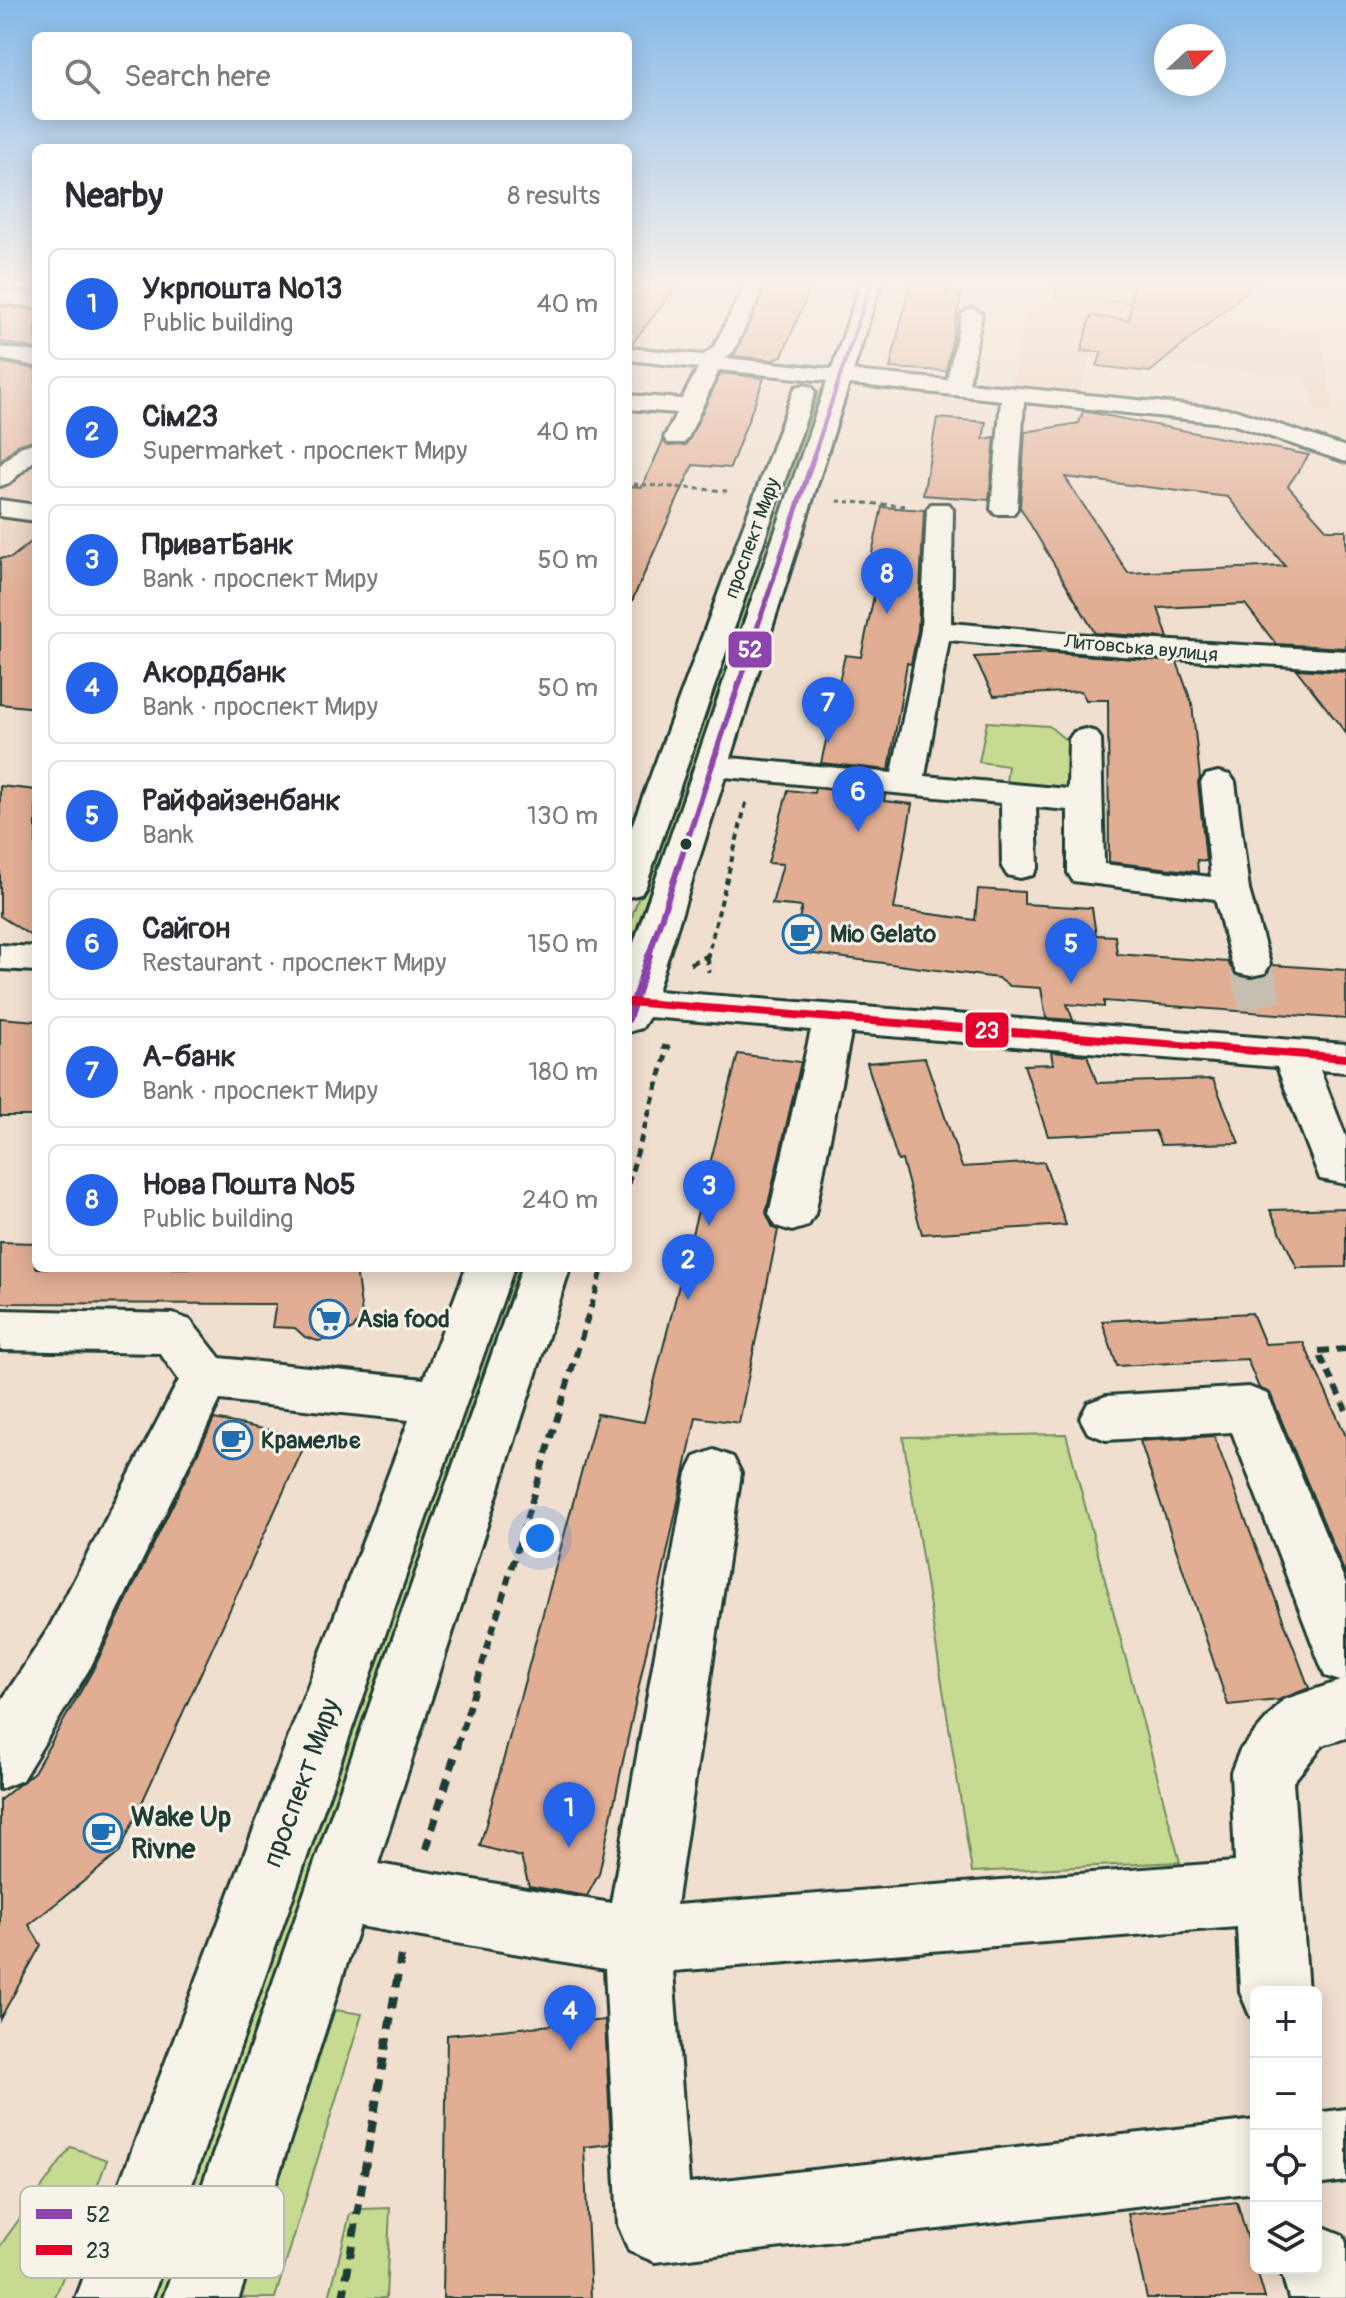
<!DOCTYPE html>
<meta charset="utf-8">
<style>
body{margin:0;font-family:Pangolin,sans-serif;background:#f7f7f7;color:#2b2b33}
.controls{position:absolute;right:24px;bottom:24px;display:grid;overflow:hidden;border-radius:12px;box-shadow:0 4px 20px #0003}
.controls button{width:72px;height:72px;display:grid;place-items:center;padding:0;border:0;border-bottom:2px solid #e1e1e2;background:#fff;color:#2b2b33;font:40px sans-serif}
.compass{position:absolute;left:1154px;top:24px;width:72px;height:72px;border-radius:50%;background:#fff;box-shadow:0 4px 20px #0003;rotate:68deg}
.you{position:absolute;left:540px;top:1538px;width:28px;height:28px;margin:-20px;border:6px solid #fff;border-radius:50%;background:#1a73e8;box-shadow:0 0 0 12px #1a73e833}
.badge{display:grid;place-items:center;width:52px;height:52px;border-radius:50%;background:#2563eb;color:#fff;font-size:26px;font-weight:700}
.pin{position:absolute;translate:-50% -66px;filter:drop-shadow(0 2px 4px #0008)}
.pin::after{content:'';position:absolute;top:42px;width:28px;height:24px;background:inherit;clip-path:polygon(0 0,100% 0,50% 100%)}
.list{margin:0;padding:0;list-style:none}
h2{display:flex;justify-content:space-between;align-items:center;height:104px;margin:0;padding:0 32px;font-size:34px}
h2 small{font-size:26px;font-weight:400;color:#7c7c81}
.list li{display:grid;grid-template-columns:52px 1fr auto;gap:24px;align-items:center;box-sizing:border-box;height:112px;margin:0 16px 16px;padding:0 16px;border:2px solid #e1e1e2;border-radius:12px}
.list b{display:block;font-size:30px;white-space:nowrap}
.list p{margin:0;font-size:26px;white-space:nowrap;color:#7c7c81}
.list em{font-size:26px;font-style:normal;color:#7c7c81}
.icon{flex:none;width:44px;height:44px;fill:none;stroke:currentColor;stroke-width:2;stroke-linecap:round;stroke-linejoin:round}
.map{position:relative;flex:none;width:1346px;height:2298px;overflow:hidden}
.search{position:absolute;background:#fff;box-shadow:0 4px 20px #0003;left:32px;top:32px;width:600px;height:88px;display:flex;align-items:center;gap:20px;box-sizing:border-box;padding:0 28px;border-radius:12px;color:#7c7c81;font-size:30px}
.panel{position:absolute;background:#fff;box-shadow:0 4px 20px #0003;left:32px;top:144px;width:600px;height:1128px;border-radius:12px}
.map>svg:first-child{display:block}
</style>
<div class="map">
<svg width="1346" height="2298" viewBox="0 0 1346 2298">
<rect width="100%" height="100%" fill="#f0decf"/>
<filter id="ink" filterUnits="userSpaceOnUse"><feTurbulence type="fractalNoise" baseFrequency=".0125" numOctaves="2"/><feDisplacementMap in="SourceGraphic" scale="16" xChannelSelector="R" yChannelSelector="G"/><feConvolveMatrix kernelMatrix="1 2 1 2 8 2 1 2 1" color-interpolation-filters="sRGB"/></filter>
<g filter="url(#ink)">
<g fill="#ecd0bd">
<polygon points="1041,280 1148,280 1181,320 1320,334 1334,413 1315,411 1306,376 1089,358 1081,391 1012,385 1026,310 1040,302"/>
<polygon points="36,446 36,500 0,496 2,450"/>
<polygon points="0,514 36,518 36,669 0,666"/>
</g>
<g fill="#c6db91" stroke="#728c62" stroke-width="2">
<polygon points="1056,280 1135,281 1138,303 1056,299"/>
<polygon points="819,392 824,393 628,954 628,927"/>
<polygon points="987,722 1049,726 1068,742 1067,791 1006,783 1008,766 979,762"/>
<polygon points="508,1268 519,1268 163,2298 143,2298"/>
<polygon points="1066,1434 1180,1862 972,1872 903,1437"/>
<polygon points="335,2010 362,2014 275,2298 237,2298"/>
<polygon points="71,2147 107,2160 55,2298 0,2298 0,2246"/>
<polygon points="390,2208 386,2298 329,2298 350,2214 362,2209"/>
</g>
<g fill="#e1ae94" stroke="#1f3d34" stroke-width="2" fill-rule="evenodd">
<polygon points="0,280 36,280 36,292 0,288"/>
<polygon points="628,280 681,280 631,345 628,345"/>
<polygon points="770,280 804,280 802,283 812,284 782,356 772,360 733,356"/>
<polygon points="911,280 948,280 946,294 961,295 946,371 890,368"/>
<polygon points="1133,280 1261,280 1150,372 1097,366 1102,352 1081,351 1091,316 1129,320"/>
<polygon points="0,306 36,310 36,349 0,342"/>
<polygon points="0,362 36,369 36,439 18,445 0,461"/>
<polygon points="721,373 764,378 730,468 693,465 628,610 628,486 642,487 663,441 668,446 686,445"/>
<path d="M1083,411l226,44 -21,31 39,44h19v118l-70,-4 -31,-40 -87,4 10,30 -73,-5 -75,-126 5,-75 54,-9zM1065,477l163,20 57,69 -157,7z"/>
<polygon points="937,418 986,422 983,439 995,437 989,500 923,495"/>
<polygon points="882,507 924,510 918,630 911,664 907,663 889,770 821,763 845,655 861,657 878,577 867,576"/>
<polygon points="36,538 36,708 0,704 0,558 11,558"/>
<polygon points="1053,653 1177,662 1192,704 1200,778 1198,782 1206,861 1197,860 1198,872 1109,862 1108,700 1086,700 1081,691 994,696 974,657"/>
<polygon points="1296,669 1346,672 1346,733"/>
<polygon points="0,786 36,790 36,939 0,916"/>
<polygon points="815,788 885,795 884,801 912,804 894,909 975,920 978,889 1024,892 1024,904 1092,908 1096,935 1115,936 1117,954 1228,962 1234,974 1250,979 1266,976 1273,965 1346,970 1346,1019 1104,1001 1104,1007 1067,1004 1073,1020 1046,1018 1041,988 1010,986 998,978 791,951 802,907 772,904 783,864 768,863 788,790 814,793"/>
<polygon points="0,1018 36,1021 36,1116 0,1116"/>
<polygon points="1051,1052 1087,1055 1097,1083 1213,1079 1239,1143 1161,1145 1155,1131 1048,1136 1024,1065 1053,1064"/>
<polygon points="738,1054 801,1062 766,1213 773,1228 778,1230 739,1423 696,1417 599,1874 587,1896 529,1886 521,1857 480,1846 597,1414 644,1422"/>
<polygon points="925,1058 962,1167 1044,1162 1066,1225 922,1234 902,1160 898,1161 867,1063"/>
<polygon points="1346,1208 1346,1267 1297,1268 1270,1210"/>
<polygon points="0,1242 36,1243 36,1268 356,1268 362,1315 353,1329 335,1338 318,1341 305,1337 295,1328 272,1327 276,1304 0,1303"/>
<polygon points="1252,1313 1265,1344 1303,1342 1346,1436 1346,1576 1270,1393 1259,1388 1247,1359 1117,1366 1102,1321"/>
<polygon points="214,1419 308,1438 119,1853 29,1925 41,1945 0,2019 0,1800 34,1772 94,1668"/>
<polygon points="1214,1436 1309,1688 1279,1700 1228,1705 1140,1441"/>
<polygon points="605,2020 611,2144 584,2147 591,2298 443,2298 447,2035"/>
<polygon points="1237,2202 1265,2298 1147,2298 1128,2214"/>
</g>
<g fill="none" stroke-linecap="round" stroke-linejoin="round">
<polyline stroke="#c6beb0" stroke-width="43" stroke-dasharray="43 22" stroke-linecap="butt" points="1251,964 1262,1013"/>
<defs>
<g id="minor">
<polygon points="747,280 767,280 734,351 725,358 832,369 862,280 882,280 853,371 947,380 962,314 972,308 982,314 969,383 1235,410 1346,447 1346,462 1232,424 1024,402 1017,509 1013,514 995,514 991,509 1001,400 849,384 731,758 892,773 921,630 927,509 931,504 949,504 953,509 951,623 1122,638 1346,651 1346,669 1122,656 949,640 925,776 1068,789 1069,739 1074,732 1085,729 1096,732 1101,739 1104,864 1211,877 1201,782 1206,775 1218,772 1230,775 1235,782 1249,890 1270,964 1265,973 1251,976 1237,973 1232,964 1215,899 1073,881 1068,873 1068,810 1036,807 1038,867 1033,875 1020,878 1007,875 1002,867 1001,803 725,777 657,991 1346,1044 1346,1072 1320,1070 1346,1137 1346,1184 1320,1179 1277,1067 851,1033 815,1214 808,1226 792,1231 776,1226 769,1214 811,1030 649,1017 642,1028 628,1032 628,960 827,381 719,370 688,438 684,443 668,443 664,438 676,413 628,409 628,395 682,399 698,368 628,360 628,348 704,355 714,347"/>
<polygon points="0,291 36,295 36,307 0,303"/>
<polygon points="0,347 36,352 36,366 0,359"/>
<polygon points="804,385 812,387 815,392 646,886 641,894 628,897 628,837 793,392 796,387"/>
<polygon points="36,442 36,459 9,483 0,486 0,465 20,447"/>
<polygon points="0,500 36,505 36,521 0,516"/>
<polygon points="0,945 36,947 36,971 0,969"/>
<polygon points="466,1268 514,1268 152,2298 76,2298 409,1420 220,1400 91,1666 22,1780 0,1789 0,1703 49,1628 179,1380 160,1353 0,1350 0,1310 173,1314 190,1320 220,1358 424,1379"/>
<polygon points="522,1268 570,1268 378,1864 611,1903 687,1473 695,1457 714,1450 733,1457 741,1473 676,1905 1235,1862 1231,1772 1240,1750 1283,1700 1340,1681 1325,1676 1317,1656 1232,1432 1106,1440 1088,1433 1080,1418 1088,1403 1106,1396 1249,1387 1267,1394 1346,1584 1346,1738 1323,1745 1293,1782 1308,1992 1256,1992 1256,2018 1250,2016 1240,1992 1237,1927 673,1971 689,2184 1256,2120 1256,2192 655,2262 629,2251 618,2225 605,1969 359,1926 239,2298 163,2298"/>
<polygon points="1346,2109 1346,2181 1316,2185 1316,2113"/>
<polygon points="1316,2224 1343,2235 1346,2243 1346,2298 1289,2298 1280,2268 1316,2268"/>
</g>
</defs>
<use href="#minor" stroke="#1f3d34" stroke-width="6"/>
<g stroke="#1f3d34" stroke-width="3" stroke-dasharray="5 4" stroke-linecap="butt">
<polyline points="628,491 632,484 727,491"/>
<polyline points="837,501 907,506"/>
</g>
<g stroke="#1f3d34" stroke-width="4" stroke-dasharray="6 5" stroke-linecap="butt">
<polyline points="703,958 707,956"/>
<polyline points="707,958 747,799"/>
</g>
<g stroke="#1f3d34" stroke-width="5" stroke-dasharray="8 6" stroke-linecap="butt">
<polyline points="707,956 709,972"/>
<polyline points="690,964 707,956"/>
<polyline points="628,1184 668,1048 656,1046"/>
<polyline points="591,1308 603,1268"/>
</g>
<g stroke="#1f3d34" stroke-width="6" stroke-dasharray="10 7" stroke-linecap="butt">
<polyline points="1346,1349 1318,1351 1346,1410"/>
<polyline points="457,1747 591,1306"/>
</g>
<g stroke="#1f3d34" stroke-width="8" stroke-dasharray="12 9" stroke-linecap="butt">
<polyline points="426,1849 458,1745"/>
<polyline points="343,2298 401,1956"/>
</g>
<use href="#minor" fill="#f7f3e8" fill-rule="evenodd"/>
<defs>
<polyline id="bus-1-far3" points="813,458 872,280"/>
<polyline id="bus-1-far2" points="740,680 814,456"/>
<polyline id="bus-1-far1" points="648,958 741,678"/>
<polyline id="bus-1" points="628,1019 649,956"/>
<polyline id="bus-2" points="628,1002 1346,1058"/>
</defs>
<use href="#bus-1-far3" stroke="#f7f3e8" stroke-width="7"/>
<use href="#bus-1-far2" stroke="#f7f3e8" stroke-width="9"/>
<use href="#bus-1-far1" stroke="#f7f3e8" stroke-width="11"/>
<use href="#bus-1" stroke="#f7f3e8" stroke-width="14"/>
<use href="#bus-2" stroke="#f7f3e8" stroke-width="14"/>
<use href="#bus-1-far3" stroke="#8e44ad" stroke-width="4"/>
<use href="#bus-1-far2" stroke="#8e44ad" stroke-width="5"/>
<use href="#bus-1-far1" stroke="#8e44ad" stroke-width="6"/>
<use href="#bus-1" stroke="#8e44ad" stroke-width="8"/>
<use href="#bus-2" stroke="#e4002b" stroke-width="8"/>
</g>
</g>
<linearGradient id="sky" x2="0" y2="1"><stop stop-color="#85b9ea"/><stop offset="0.47" stop-color="#f8f0e9"/><stop offset="1" stop-color="#f8f0e9" stop-opacity="0"/></linearGradient>
<rect width="1346" height="602" fill="url(#sky)"/>
<defs>
<symbol id="cafe-ring" viewBox="-11 -11 22 22"><circle r="9.5" fill="#f7f3e8" stroke="#1f6fb2" stroke-width="1.5"/><path d="M-5.5-4.5H6V0H3Q3 3.5 0 3.5H-2.5Q-5.5 3.5-5.5 0ZM3-3.2v2h1.7v-2ZM-6 4.5H4V6H-6Z" fill="#1f6fb2"/></symbol>
<symbol id="supermarket-ring" viewBox="-11 -11 22 22"><circle r="9.5" fill="#f7f3e8" stroke="#1f6fb2" stroke-width="1.5"/><path d="M-6-5.5h2.5l.6 2H6L4.5 2H-2.5L-4.4-4H-6ZM-1.5 3.2a1.3 1.3 0 1 0 .1 0ZM3 3.2a1.3 1.3 0 1 0 .1 0Z" fill="#1f6fb2"/></symbol>
</defs>
<g fill-rule="evenodd">
<use href="#cafe-ring" x="780" y="912" width="44" height="44"/>
<use href="#supermarket-ring" x="307" y="1297" width="44" height="44"/>
<use href="#cafe-ring" x="211" y="1418" width="44" height="44"/>
<use href="#cafe-ring" x="81" y="1811" width="44" height="44"/>
</g>
<circle fill="#1f3d34" stroke="#f7f3e8" stroke-width="3" cx="686" cy="844" r="7"/>
<g text-anchor="middle" dominant-baseline="central" stroke-width="6" stroke-linejoin="round" paint-order="stroke">
<g font-size="20" fill="#1f3d34" stroke="#f7f3e8">
<text transform="translate(752 538) rotate(-70)">проспект Миру</text>
<text transform="translate(1141 648) rotate(5)">Литовська вулиця</text>
</g>
<g font-size="24" font-weight="bold" fill="#1f3d34" stroke="#f7f3e8" text-anchor="start">
<text x="830" y="934">Mio Gelato</text>
<text x="357" y="1319">Asia food</text>
<text x="261" y="1440">Крамельє</text>
</g>
<g font-size="28" fill="#1f3d34" stroke="#f7f3e8">
<text transform="translate(302 1783) rotate(-70)">проспект Миру</text>
</g>
<g font-size="28" font-weight="bold" fill="#1f3d34" stroke="#f7f3e8" text-anchor="start">
<text x="131" y="1817">Wake Up<tspan x="131" dy="32">Rivne</tspan></text>
</g>
</g>
<rect x="20" y="2186" width="264" height="92" rx="12" fill="#f7f3e8" stroke="#b6bcb2" stroke-width="2"/>
<rect x="36" y="2209" width="36" height="10" fill="#8e44ad"/>
<rect x="36" y="2245" width="36" height="10" fill="#e4002b"/>
<g font-size="22" fill="#1f3d34">
<text x="86" y="2222">52</text>
<text x="86" y="2258">23</text>
</g>
<g stroke="#f7f3e8" stroke-width="3">
<rect x="727" y="630" width="46" height="39" rx="8" fill="#8e44ad"/>
<rect x="964" y="1011" width="46" height="38" rx="8" fill="#e4002b"/>
</g>
<g font-size="22" text-anchor="middle" font-weight="bold" fill="#fff">
<text x="750" y="657">52</text>
<text x="987" y="1038">23</text>
</g>
</svg>
<div class="controls">
<button>+</button>
<button>−</button>
<button><svg class="icon" aria-label="locate" viewBox="0 0 24 24"><circle cx="12" cy="12" r="6"/><path d="M12 2v4M12 18v4M2 12h4M18 12h4"/></svg></button>
<button><svg class="icon" aria-label="layers" viewBox="0 0 24 24"><path d="M12 4l9 5-9 5-9-5zM3 14l9 5 9-5"/></svg></button>
</div>
<svg class="compass" viewBox="-18 -18 36 36"><path d="M0-13l5 13h-10z" fill="#e53935"/><path d="M0 13l5-13h-10z" fill="#7c7c81"/></svg>
<div class="you"></div>
<div class="pin badge" style="left:569px;top:1848px">1</div>
<div class="pin badge" style="left:688px;top:1300px">2</div>
<div class="pin badge" style="left:709px;top:1226px">3</div>
<div class="pin badge" style="left:570px;top:2051px">4</div>
<div class="pin badge" style="left:1071px;top:984px">5</div>
<div class="pin badge" style="left:858px;top:832px">6</div>
<div class="pin badge" style="left:828px;top:743px">7</div>
<div class="pin badge" style="left:887px;top:614px">8</div>
<div class="search"><svg class="icon" aria-label="search" viewBox="0 0 24 24"><circle cx="10" cy="10" r="6"/><path d="M15 15l6 6"/></svg>Search here</div>
<section class="panel">
<h2>Nearby<small>8 results</small></h2>
<ul class="list">
<li><span class="badge">1</span><div><b>Укрпошта №13</b><p>Public building</p></div><em>40 m</em></li>
<li><span class="badge">2</span><div><b>Сім23</b><p>Supermarket · проспект Миру</p></div><em>40 m</em></li>
<li><span class="badge">3</span><div><b>ПриватБанк</b><p>Bank · проспект Миру</p></div><em>50 m</em></li>
<li><span class="badge">4</span><div><b>Акордбанк</b><p>Bank · проспект Миру</p></div><em>50 m</em></li>
<li><span class="badge">5</span><div><b>Райфайзенбанк</b><p>Bank</p></div><em>130 m</em></li>
<li><span class="badge">6</span><div><b>Сайгон</b><p>Restaurant · проспект Миру</p></div><em>150 m</em></li>
<li><span class="badge">7</span><div><b>А-банк</b><p>Bank · проспект Миру</p></div><em>180 m</em></li>
<li><span class="badge">8</span><div><b>Нова Пошта №5</b><p>Public building</p></div><em>240 m</em></li>
</ul>
</section>
</div>
